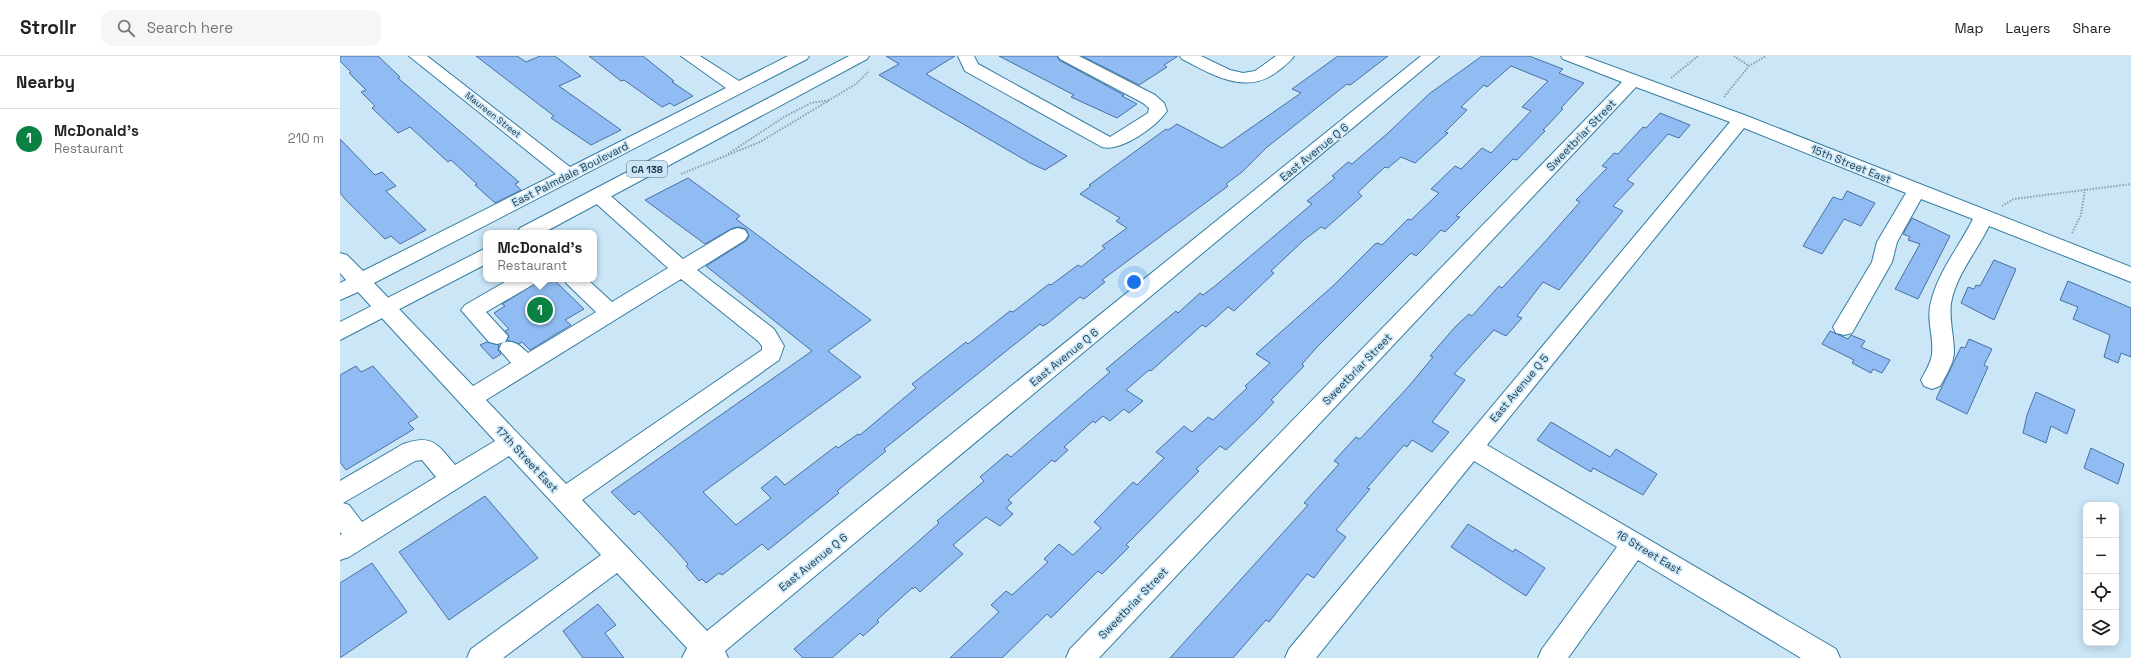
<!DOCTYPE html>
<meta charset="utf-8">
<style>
body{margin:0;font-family:"Space Grotesk",sans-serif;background:#f6f6f6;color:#222}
.controls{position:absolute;right:12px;bottom:12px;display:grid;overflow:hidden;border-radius:8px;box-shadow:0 2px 10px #0003}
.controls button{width:36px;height:36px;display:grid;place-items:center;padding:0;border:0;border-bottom:1px solid #e0e0e0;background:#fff;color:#222;font:20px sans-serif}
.you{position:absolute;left:794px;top:226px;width:14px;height:14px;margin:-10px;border:3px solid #fff;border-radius:50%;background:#1a73e8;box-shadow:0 0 0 6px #1a73e833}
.badge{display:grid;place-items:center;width:26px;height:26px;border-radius:50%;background:#0b8043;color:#fff;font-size:13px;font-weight:700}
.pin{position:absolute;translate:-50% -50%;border:2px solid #fff;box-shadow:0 1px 4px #0006}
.popup{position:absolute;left:143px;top:174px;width:114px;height:52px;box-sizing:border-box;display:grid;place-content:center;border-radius:8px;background:#fff;filter:drop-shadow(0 1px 3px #0005);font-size:13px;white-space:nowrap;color:#767676}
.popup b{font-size:15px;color:#222}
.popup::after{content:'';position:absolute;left:50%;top:100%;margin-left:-8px;border:8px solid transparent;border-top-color:#fff}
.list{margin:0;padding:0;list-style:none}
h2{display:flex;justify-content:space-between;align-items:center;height:52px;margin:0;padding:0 16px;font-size:17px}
h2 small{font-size:13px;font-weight:400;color:#767676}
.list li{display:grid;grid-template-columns:26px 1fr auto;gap:12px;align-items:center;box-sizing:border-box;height:60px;padding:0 16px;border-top:1px solid #e0e0e0}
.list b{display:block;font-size:15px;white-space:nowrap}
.list p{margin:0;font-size:13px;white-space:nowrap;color:#767676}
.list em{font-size:13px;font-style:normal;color:#767676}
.icon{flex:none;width:22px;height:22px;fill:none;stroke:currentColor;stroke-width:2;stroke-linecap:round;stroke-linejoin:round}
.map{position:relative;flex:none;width:1791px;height:602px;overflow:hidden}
header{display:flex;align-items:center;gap:24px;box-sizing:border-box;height:56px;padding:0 20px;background:#fff;border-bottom:1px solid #e0e0e0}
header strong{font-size:19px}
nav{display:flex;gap:22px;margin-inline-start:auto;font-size:14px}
.search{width:280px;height:36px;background:#f6f6f6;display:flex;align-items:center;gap:10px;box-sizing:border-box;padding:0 14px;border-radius:12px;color:#767676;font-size:15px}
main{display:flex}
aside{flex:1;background:#fff}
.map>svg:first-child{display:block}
</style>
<header>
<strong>Strollr</strong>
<div class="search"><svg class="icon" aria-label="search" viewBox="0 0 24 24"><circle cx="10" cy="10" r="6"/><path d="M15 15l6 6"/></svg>Search here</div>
<nav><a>Map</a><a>Layers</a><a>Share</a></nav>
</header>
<main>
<aside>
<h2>Nearby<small></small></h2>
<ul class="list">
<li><span class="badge">1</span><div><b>McDonald's</b><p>Restaurant</p></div><em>210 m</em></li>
</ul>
</aside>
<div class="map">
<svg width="1791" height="602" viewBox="0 0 1791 602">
<rect width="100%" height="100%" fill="#cbe6f7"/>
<g fill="#90bcf3" stroke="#4871a3">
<polygon points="0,0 38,0 60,21 58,22 179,126 175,128 181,134 155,147 135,129 137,128 111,104 108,106 70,71 58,77 32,52 35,50 21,36 26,34 9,17 11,16 0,5"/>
<polygon points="136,0 177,0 186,6 200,0 215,0 241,20 219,30 281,74 251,89 211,62 214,60"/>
<polygon points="249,0 303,0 334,25 332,26 353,40 334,50 330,47 322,51 284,24 281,25"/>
<polygon points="546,0 615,0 586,18 727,100 705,114 690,107 539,19 559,8"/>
<polygon points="659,0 717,0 719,4 784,39 782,40 797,48 777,62 731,41 734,39"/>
<polygon points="742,0 838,0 824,9 827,11 799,29"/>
<polygon points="998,0 1048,0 1013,27 1010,29 1007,28 926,92 902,116 886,128 888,130 762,224 765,226 744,243 740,241 708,267 703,270 700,268 655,304 544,393 546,395 497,435 499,437 428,494 422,488 382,519 379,517 366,527 362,523 359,525 346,510 348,508 334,492 299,455 294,459 271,436 472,295 366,210 406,185 409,180 406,173 398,171 391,173 365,188 305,144 348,122 400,160 396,163 531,264 488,295 521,321 363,436 396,469 431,442 421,432 436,420 445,429 496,390 498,392 518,378 520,379 576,332 572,328 626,286 628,288 670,255 673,256 709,228 711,229 738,209 741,211 765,192 762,190 787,172 776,165 780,162 740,138 751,130 749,129 826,73 828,74 837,68 882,92 961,37 952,33"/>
<polygon points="1142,0 1189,0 1223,13 1219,17 1244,27 1221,52 1223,53 1203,74 1205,75 1177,104 1173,103 1116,160 1120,161 1105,176 1101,174 1076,200 1071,197 978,290 962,308 964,310 931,344 934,346 919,362 886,394 880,390 856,413 859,415 786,489 789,491 762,518 758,515 711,562 707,558 662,602 610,602 659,556 651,549 666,535 672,539 708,506 704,503 719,488 733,499 761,472 754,466 793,426 797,429 824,402 816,396 844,370 852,376 868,361 873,364 907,332 905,330 930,307 916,298 994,229 1035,188 1038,187 1042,189 1068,163 1071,164 1099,137 1091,133 1115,110 1121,113 1142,92 1151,97 1191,55 1182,51 1208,25 1171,10 1147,31 1144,29 1121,51 1127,54 1105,76 1108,77 1075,107 1061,101 1048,112 1045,111 1018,136 1022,140 985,173 981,171 964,184 931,215 934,217 894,255 888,251 866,271 862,269 811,315 809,314 786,334 803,345 789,357 784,353 770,365 763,360 755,367 753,365 724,391 728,394 715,406 712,404 668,444 672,447 666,452 673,458 660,470 646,461 613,489 623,498 580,536 575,531 573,533 572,532 537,564 539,566 523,580 520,577 492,602 463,602 454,593 571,492 599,467 597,465 644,425 640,421 667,398 671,401 770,316 766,313 836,255 838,257 860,237 863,239 875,230 939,176 972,148 967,145 995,122 992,120 1008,106 1012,108 1048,77 1089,38"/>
<polygon points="1320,57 1350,69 1339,82 1328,78 1287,124 1294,128 1273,150 1283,155 1219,234 1203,226 1177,260 1182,262 1166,280 1154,274 1114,318 1125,324 1092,366 1109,376 1092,396 1072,384 1067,391 1064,389 1027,432 1030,433 996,474 1006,481 986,506 974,522 967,518 929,566 926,564 893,602 830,602 968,449 964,447 999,408 994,405 1016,381 1020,383 1069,330 1093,301 1090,300 1115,271 1129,258 1132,260 1159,230 1162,232 1202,189 1240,146 1236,144 1267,112 1262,110 1274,97 1278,98 1303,71 1306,72"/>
<polygon points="0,83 35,119 42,116 56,130 46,135 86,174 60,188 51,180 45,183 6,144 0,137"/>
<polygon points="1507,135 1535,147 1521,170 1504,163 1482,198 1463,190 1493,141 1502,144"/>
<polygon points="1572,162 1610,180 1578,243 1555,233 1580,188 1568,184 1570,181 1563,178"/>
<polygon points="1654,204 1676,213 1654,264 1621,247 1628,231 1634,233 1636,229 1640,230"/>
<polygon points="213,223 244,253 225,264 231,269 190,294 182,286 179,288 167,284 169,280 165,275 169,273 154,257 165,250 162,248 196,227 202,224 205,226"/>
<polygon points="1728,225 1791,252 1791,301 1781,297 1778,307 1764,301 1770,279 1733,263 1738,251 1720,244"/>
<polygon points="1490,275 1508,283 1511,279 1525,285 1521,291 1550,304 1542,317 1533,313 1531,317 1512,307 1514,304 1482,288"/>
<polygon points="1629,283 1652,293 1644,309 1648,311 1627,358 1596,343 1621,291 1625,292"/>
<polygon points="147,286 159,289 158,294 161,298 153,303 140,289"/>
<polygon points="16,310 21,316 33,310 78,361 68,367 74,373 6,414 0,406 0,319"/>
<polygon points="1696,336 1735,354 1727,378 1711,370 1706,387 1683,377 1687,359"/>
<polygon points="1211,366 1270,401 1276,393 1317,418 1303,439 1253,412 1251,416 1197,384"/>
<polygon points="1751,392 1784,408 1778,428 1744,412"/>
<polygon points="145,440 198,502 109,564 59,496"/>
<polygon points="1128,468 1173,496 1175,493 1205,512 1186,540 1111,491"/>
<polygon points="32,507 67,556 0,602 0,527"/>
<polygon points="258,548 276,569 265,577 284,602 243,602 223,575"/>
</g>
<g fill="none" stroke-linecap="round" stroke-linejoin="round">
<defs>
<g id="minor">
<path d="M69,0h18l143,111 156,-79 -45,-32h19l39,25 49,-25h21l-2,3 -433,224 99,103 38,-23 -12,-14 3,-6c12,-4 17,2 26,10l68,-41 -29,-28 -3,-5h23l25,23 56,-34 -77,-69 -2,-4 2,-4 7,-2 7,2 78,68 48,-29 7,-2 7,2 3,5 -3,5 -48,30 77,59 10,17 -5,14 -197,140 125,131 714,-575h18l-714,595 3,7h-46l5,-10 -70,-75 -114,85h-36l4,-9 130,-94 -92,-99 -160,101 -9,3v-25l2,-1 -2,-2v-51l63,-37c30,-10 34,0 52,21l40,-24 -137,-149 -18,8v-17l6,-3 -6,-7v-20l7,2 16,16 193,-97zM341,223l77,62 4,5v4l-196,134 -80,-84zM82,404l14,17 -74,45 -13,-17 -6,-2 72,-42z"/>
<path d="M618,0h16l4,8 132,73 38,-24 1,-5 -6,-5 -83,-44 -2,-3h21l76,39 9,8 3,8c-11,16 -46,41 -65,36l-137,-76z"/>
<path d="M840,0h21l29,14 13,3 12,-2 21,-15h18c-4,6 -10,10 -16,15 -32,25 -65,4 -96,-12z"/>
<path d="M1221,0h23l163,60 384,151v15l-142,-56c-12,25 -33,49 -38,77 -2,17 3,33 3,49 0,11 -9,25 -14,34l-8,3 -8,-3 -3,-6c4,-8 10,-17 11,-26 2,-17 -6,-34 -1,-52 7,-30 28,-55 42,-83l-52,-20 -24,43 -5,20 -40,71 -8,2 -8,-2 -3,-6 39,-65 5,-20 29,-49 -162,-65 -257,317 349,204 4,9h-39l-163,-98 -70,98h-30l4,-9 75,-102 -143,-86 -158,197h-31l4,-9 441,-527 -94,-35 -537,571h-33l4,-9 552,-567 -59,-23z"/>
<polygon points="170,223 197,223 194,228 146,256 168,280 165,286 157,288 149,286 121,254 125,249"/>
</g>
<g id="highway">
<polygon points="509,0 529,0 527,3 203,177 177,177 180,172"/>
<polygon points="146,192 146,208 0,284 0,266"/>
</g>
</defs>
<use href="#minor" stroke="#347da2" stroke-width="2"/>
<use href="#highway" stroke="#347da2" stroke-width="2"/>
<g stroke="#86a3b3" stroke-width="2" stroke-dasharray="1.5 1.5" stroke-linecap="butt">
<polyline points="1394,0 1409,10"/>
<polyline points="1331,22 1358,0"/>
<polyline points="1384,41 1409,10 1426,0"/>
<polyline points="388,98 444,61 471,47 490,44"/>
<polyline points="341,118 420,86 516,28 529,15"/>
<polyline points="1662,150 1674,143 1791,128"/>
<polyline points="1732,177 1741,159 1745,133"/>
</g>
<use href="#minor" fill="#fff" fill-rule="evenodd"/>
<use href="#highway" fill="#fff" fill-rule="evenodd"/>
</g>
<g text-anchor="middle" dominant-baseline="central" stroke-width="3.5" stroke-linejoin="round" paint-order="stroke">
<g font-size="9" fill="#1e3c4c" stroke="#cbe6f7">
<text transform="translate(153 59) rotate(38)">Maureen Street</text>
</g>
<rect fill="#cbe6f7" stroke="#526f7f" stroke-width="1" x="287" y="105" width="40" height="16" rx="3"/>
<g font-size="10" font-weight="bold" fill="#1e3c4c">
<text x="307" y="113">CA 138</text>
</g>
<g font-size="11" fill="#1e3c4c" stroke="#cbe6f7">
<text transform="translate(1241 79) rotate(-46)">Sweetbriar Street</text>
<text transform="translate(974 96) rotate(-39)">East Avenue Q 6</text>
<text transform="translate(1511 108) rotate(22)">15th Street East</text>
<text transform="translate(230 118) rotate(-27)">East Palmdale Boulevard</text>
<text transform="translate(724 301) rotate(-39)">East Avenue Q 6</text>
<text transform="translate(1017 313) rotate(-46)">Sweetbriar Street</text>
<text transform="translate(1179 332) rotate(-50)">East Avenue Q 5</text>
<text transform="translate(187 403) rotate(47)">17th Street East</text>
<text transform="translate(1309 496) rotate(31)">16 Street East</text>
<text transform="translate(473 506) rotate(-39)">East Avenue Q 6</text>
<text transform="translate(793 547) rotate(-46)">Sweetbriar Street</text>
</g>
</g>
</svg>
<div class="controls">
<button>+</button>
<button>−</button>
<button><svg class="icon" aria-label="locate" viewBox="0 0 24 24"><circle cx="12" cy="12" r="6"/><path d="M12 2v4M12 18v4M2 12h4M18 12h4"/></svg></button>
<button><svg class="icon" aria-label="layers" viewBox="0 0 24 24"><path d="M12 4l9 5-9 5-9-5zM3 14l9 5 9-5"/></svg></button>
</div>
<div class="you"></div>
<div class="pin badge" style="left:200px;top:254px">1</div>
<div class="popup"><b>McDonald's</b>Restaurant</div>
</div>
</main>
